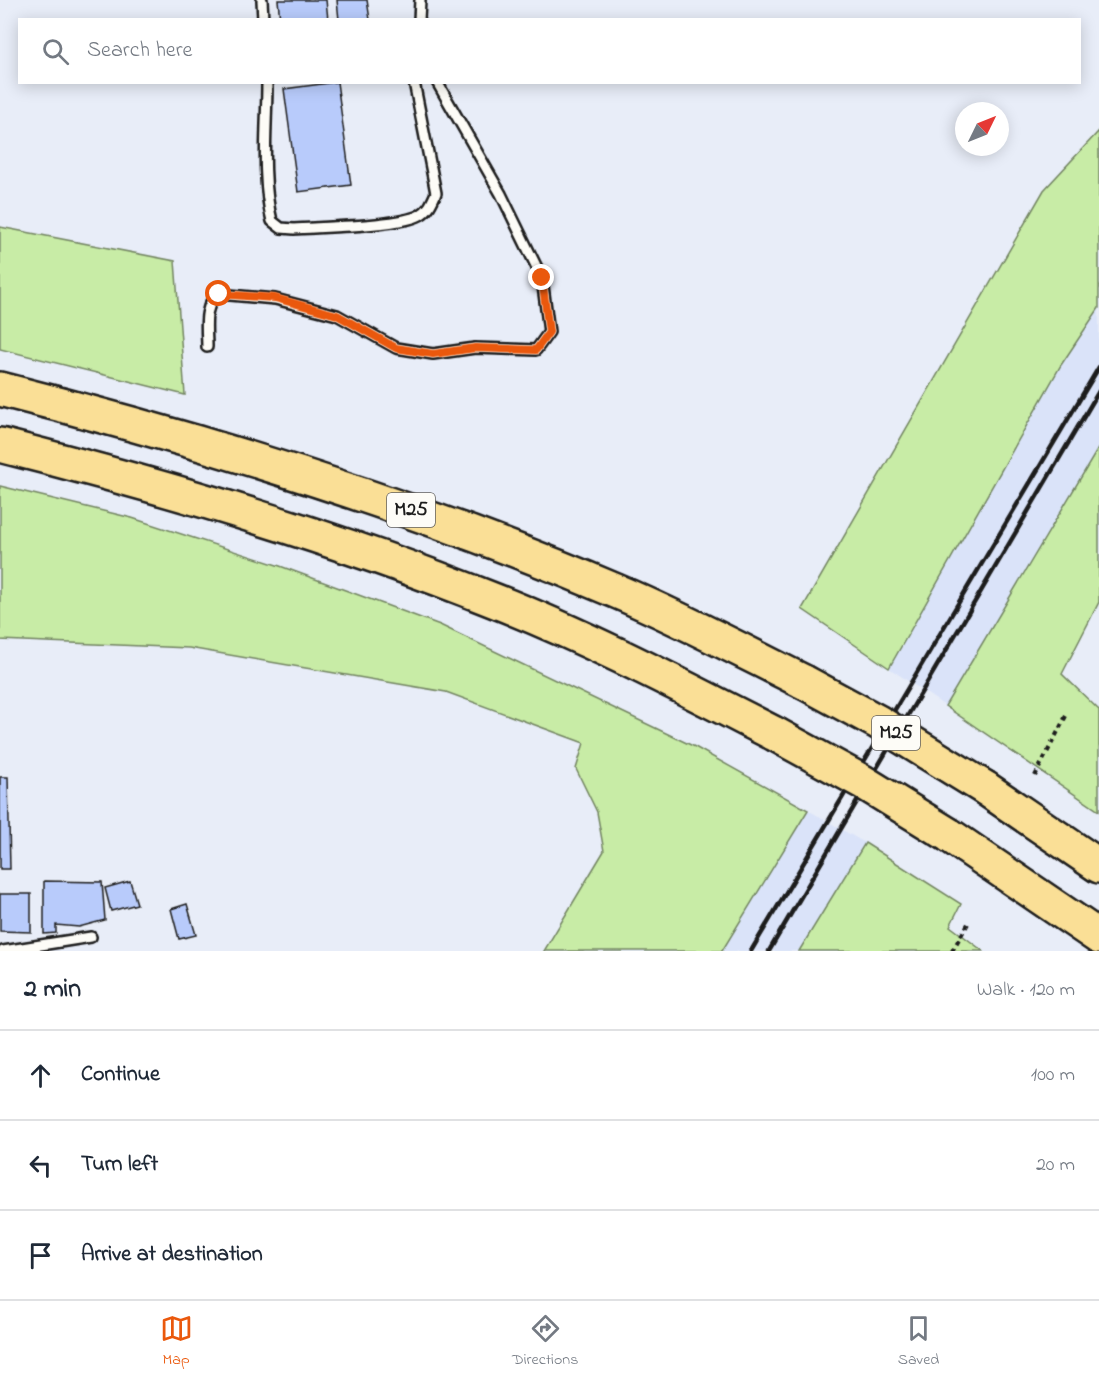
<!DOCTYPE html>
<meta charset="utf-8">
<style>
body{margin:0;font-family:"Indie Flower",sans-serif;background:#f2f2f3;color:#1f2937}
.compass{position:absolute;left:955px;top:102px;width:54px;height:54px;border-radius:50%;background:#fff;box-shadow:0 3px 15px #0003;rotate:47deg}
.stop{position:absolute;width:18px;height:18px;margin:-14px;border:4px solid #ea580c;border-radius:50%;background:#fff}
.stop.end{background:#ea580c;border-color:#fff;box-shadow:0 2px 6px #0008}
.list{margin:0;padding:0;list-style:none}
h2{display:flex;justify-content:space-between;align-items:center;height:78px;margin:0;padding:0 24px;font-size:26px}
h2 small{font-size:20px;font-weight:400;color:#747a83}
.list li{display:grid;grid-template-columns:39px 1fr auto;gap:18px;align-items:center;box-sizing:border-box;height:90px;padding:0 24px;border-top:2px solid #e0e1e3}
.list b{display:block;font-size:22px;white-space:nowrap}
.list em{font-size:20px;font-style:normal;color:#747a83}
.icon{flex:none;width:33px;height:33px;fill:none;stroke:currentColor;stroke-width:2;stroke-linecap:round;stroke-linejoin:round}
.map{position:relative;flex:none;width:1099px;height:951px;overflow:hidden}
.search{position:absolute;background:#fff;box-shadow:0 3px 15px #0003;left:18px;right:18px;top:18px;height:66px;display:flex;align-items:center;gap:15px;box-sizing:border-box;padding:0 21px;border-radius:0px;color:#747a83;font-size:22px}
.sheet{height:348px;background:#fff}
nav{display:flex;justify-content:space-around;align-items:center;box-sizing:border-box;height:84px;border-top:2px solid #e0e1e3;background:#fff;font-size:16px;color:#747a83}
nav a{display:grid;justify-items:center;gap:3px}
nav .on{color:#ea580c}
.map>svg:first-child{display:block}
</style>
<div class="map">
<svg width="1099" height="951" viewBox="0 0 1099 951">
<rect width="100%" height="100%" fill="#e8edf8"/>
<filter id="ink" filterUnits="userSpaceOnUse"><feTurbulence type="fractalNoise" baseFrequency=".0167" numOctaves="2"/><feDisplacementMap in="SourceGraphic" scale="12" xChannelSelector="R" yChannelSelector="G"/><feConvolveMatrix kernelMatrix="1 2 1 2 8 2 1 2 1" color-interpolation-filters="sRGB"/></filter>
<g filter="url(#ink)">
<g fill="#dae3f9">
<polygon points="1099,308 1099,447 945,706 889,668 1061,365"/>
<polygon points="808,810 865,843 799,951 722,951"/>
</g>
<g fill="#c8eca6" stroke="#728461" stroke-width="1.5">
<polygon points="1099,131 1099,308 1061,365 889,668 802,609 1044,190"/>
<polygon points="0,227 175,261 185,395 0,349"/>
<polygon points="1099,447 1099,602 1062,674 1099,710 1099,811 945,706"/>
<polygon points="0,486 132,518 280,566 440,625 695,747 808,810 722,951 544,951 604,851 597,812 576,769 584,743 446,692 189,648 0,640"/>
<polygon points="865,843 961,904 950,926 983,951 799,951"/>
</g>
<g fill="#b8cbfb" stroke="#1c1c1c" stroke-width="1.5">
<polygon points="278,0 326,0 328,20 280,20"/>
<polygon points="337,0 367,0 370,20 339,20"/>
<polygon points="337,82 351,185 298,192 284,89"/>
<polygon points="0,777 8,777 10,869 0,869"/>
<polygon points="44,881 102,882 105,920 79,927 56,925 56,933 44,934"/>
<polygon points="130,881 137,904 111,911 105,888"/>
<polygon points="0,894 31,894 31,932 0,931"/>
<polygon points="187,904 196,935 179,939 171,909"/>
</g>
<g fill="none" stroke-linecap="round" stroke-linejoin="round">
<defs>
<g id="lane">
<polyline points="262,0 263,20"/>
<polyline points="419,20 420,0"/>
<path d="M267,82c0,46 -6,95 5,139l9,7 13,1c26,-2 107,-3 126,-14 9,-5 12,-13 16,-22l-22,-111"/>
<path d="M207,347c0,-18 -5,-42 12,-53l56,5 62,16 59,33 37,6 42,-6 61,2 13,-18 -7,-54 -41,-84 -64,-112"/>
<polyline points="3,951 91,937"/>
</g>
<g id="highway">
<path d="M0,389c210,53 416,117 616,202 64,27 126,60 188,91"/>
<path d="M0,445c167,42 333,91 493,155 97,38 190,87 282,134"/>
<polyline points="985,788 1099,866"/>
<polyline points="949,835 1099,937"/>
</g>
</defs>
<use href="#lane" stroke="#1c1c1c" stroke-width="14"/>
<use href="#highway" stroke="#1c1c1c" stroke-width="38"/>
<g stroke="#1c1c1c" stroke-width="4" stroke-dasharray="4.5 4.5" stroke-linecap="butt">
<polyline points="1035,776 1068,712"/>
<polyline points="952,951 969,922"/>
</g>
<use href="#lane" stroke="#fdfcf7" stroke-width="9"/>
<use href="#highway" stroke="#fadf96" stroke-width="33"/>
<g stroke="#1c1c1c" stroke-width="4.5">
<polyline points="751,951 1099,367"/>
<polyline points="769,951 1099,391"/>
</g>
<defs>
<g id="highway-bridge">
<polyline points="804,682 878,722 985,788"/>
<polyline points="775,734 863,782 949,835"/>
</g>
</defs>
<use href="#highway-bridge" stroke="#1c1c1c" stroke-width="38" stroke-linecap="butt"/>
<use href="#highway-bridge" stroke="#fadf96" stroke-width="33"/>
</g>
</g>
<g fill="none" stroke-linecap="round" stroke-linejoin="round" filter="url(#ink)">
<polyline stroke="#ea580c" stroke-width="8" points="219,294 275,298 337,315 396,348 433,354 475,348 536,350 549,332 542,278"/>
</g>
<g text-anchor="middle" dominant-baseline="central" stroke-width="4.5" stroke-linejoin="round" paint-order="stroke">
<g fill="#fdfcf7" stroke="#605f5e" stroke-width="1.5">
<rect x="387" y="493" width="48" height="34" rx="4.5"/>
<rect x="872" y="716" width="48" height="34" rx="4.5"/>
</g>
<g font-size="20" font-weight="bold" fill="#1c1c1c">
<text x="411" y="510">M25</text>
<text x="896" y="733">M25</text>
</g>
</g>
</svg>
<svg class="compass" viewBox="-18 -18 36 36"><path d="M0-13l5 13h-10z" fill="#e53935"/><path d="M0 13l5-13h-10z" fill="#747a83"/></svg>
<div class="stop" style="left:219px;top:294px"></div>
<div class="stop end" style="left:542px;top:278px"></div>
<div class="search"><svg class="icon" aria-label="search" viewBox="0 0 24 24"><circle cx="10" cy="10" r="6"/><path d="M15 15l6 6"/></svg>Search here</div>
</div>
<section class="sheet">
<h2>2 min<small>Walk · 120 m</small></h2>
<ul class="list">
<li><svg class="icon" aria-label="ahead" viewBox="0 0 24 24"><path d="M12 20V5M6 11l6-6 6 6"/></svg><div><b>Continue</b></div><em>100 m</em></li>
<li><svg class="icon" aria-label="left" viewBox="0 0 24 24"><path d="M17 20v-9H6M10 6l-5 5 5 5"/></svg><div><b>Turn left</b></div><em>20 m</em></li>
<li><svg class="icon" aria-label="arrive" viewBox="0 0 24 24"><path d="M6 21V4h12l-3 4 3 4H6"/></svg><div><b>Arrive at destination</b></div></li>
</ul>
</section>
<nav>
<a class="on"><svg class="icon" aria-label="map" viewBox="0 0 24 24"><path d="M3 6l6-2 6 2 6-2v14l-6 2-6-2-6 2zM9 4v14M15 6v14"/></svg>Map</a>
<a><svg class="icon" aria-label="directions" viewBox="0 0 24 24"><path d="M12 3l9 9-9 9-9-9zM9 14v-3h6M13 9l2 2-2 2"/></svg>Directions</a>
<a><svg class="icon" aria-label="saved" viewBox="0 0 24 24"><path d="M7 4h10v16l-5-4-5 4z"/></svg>Saved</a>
</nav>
